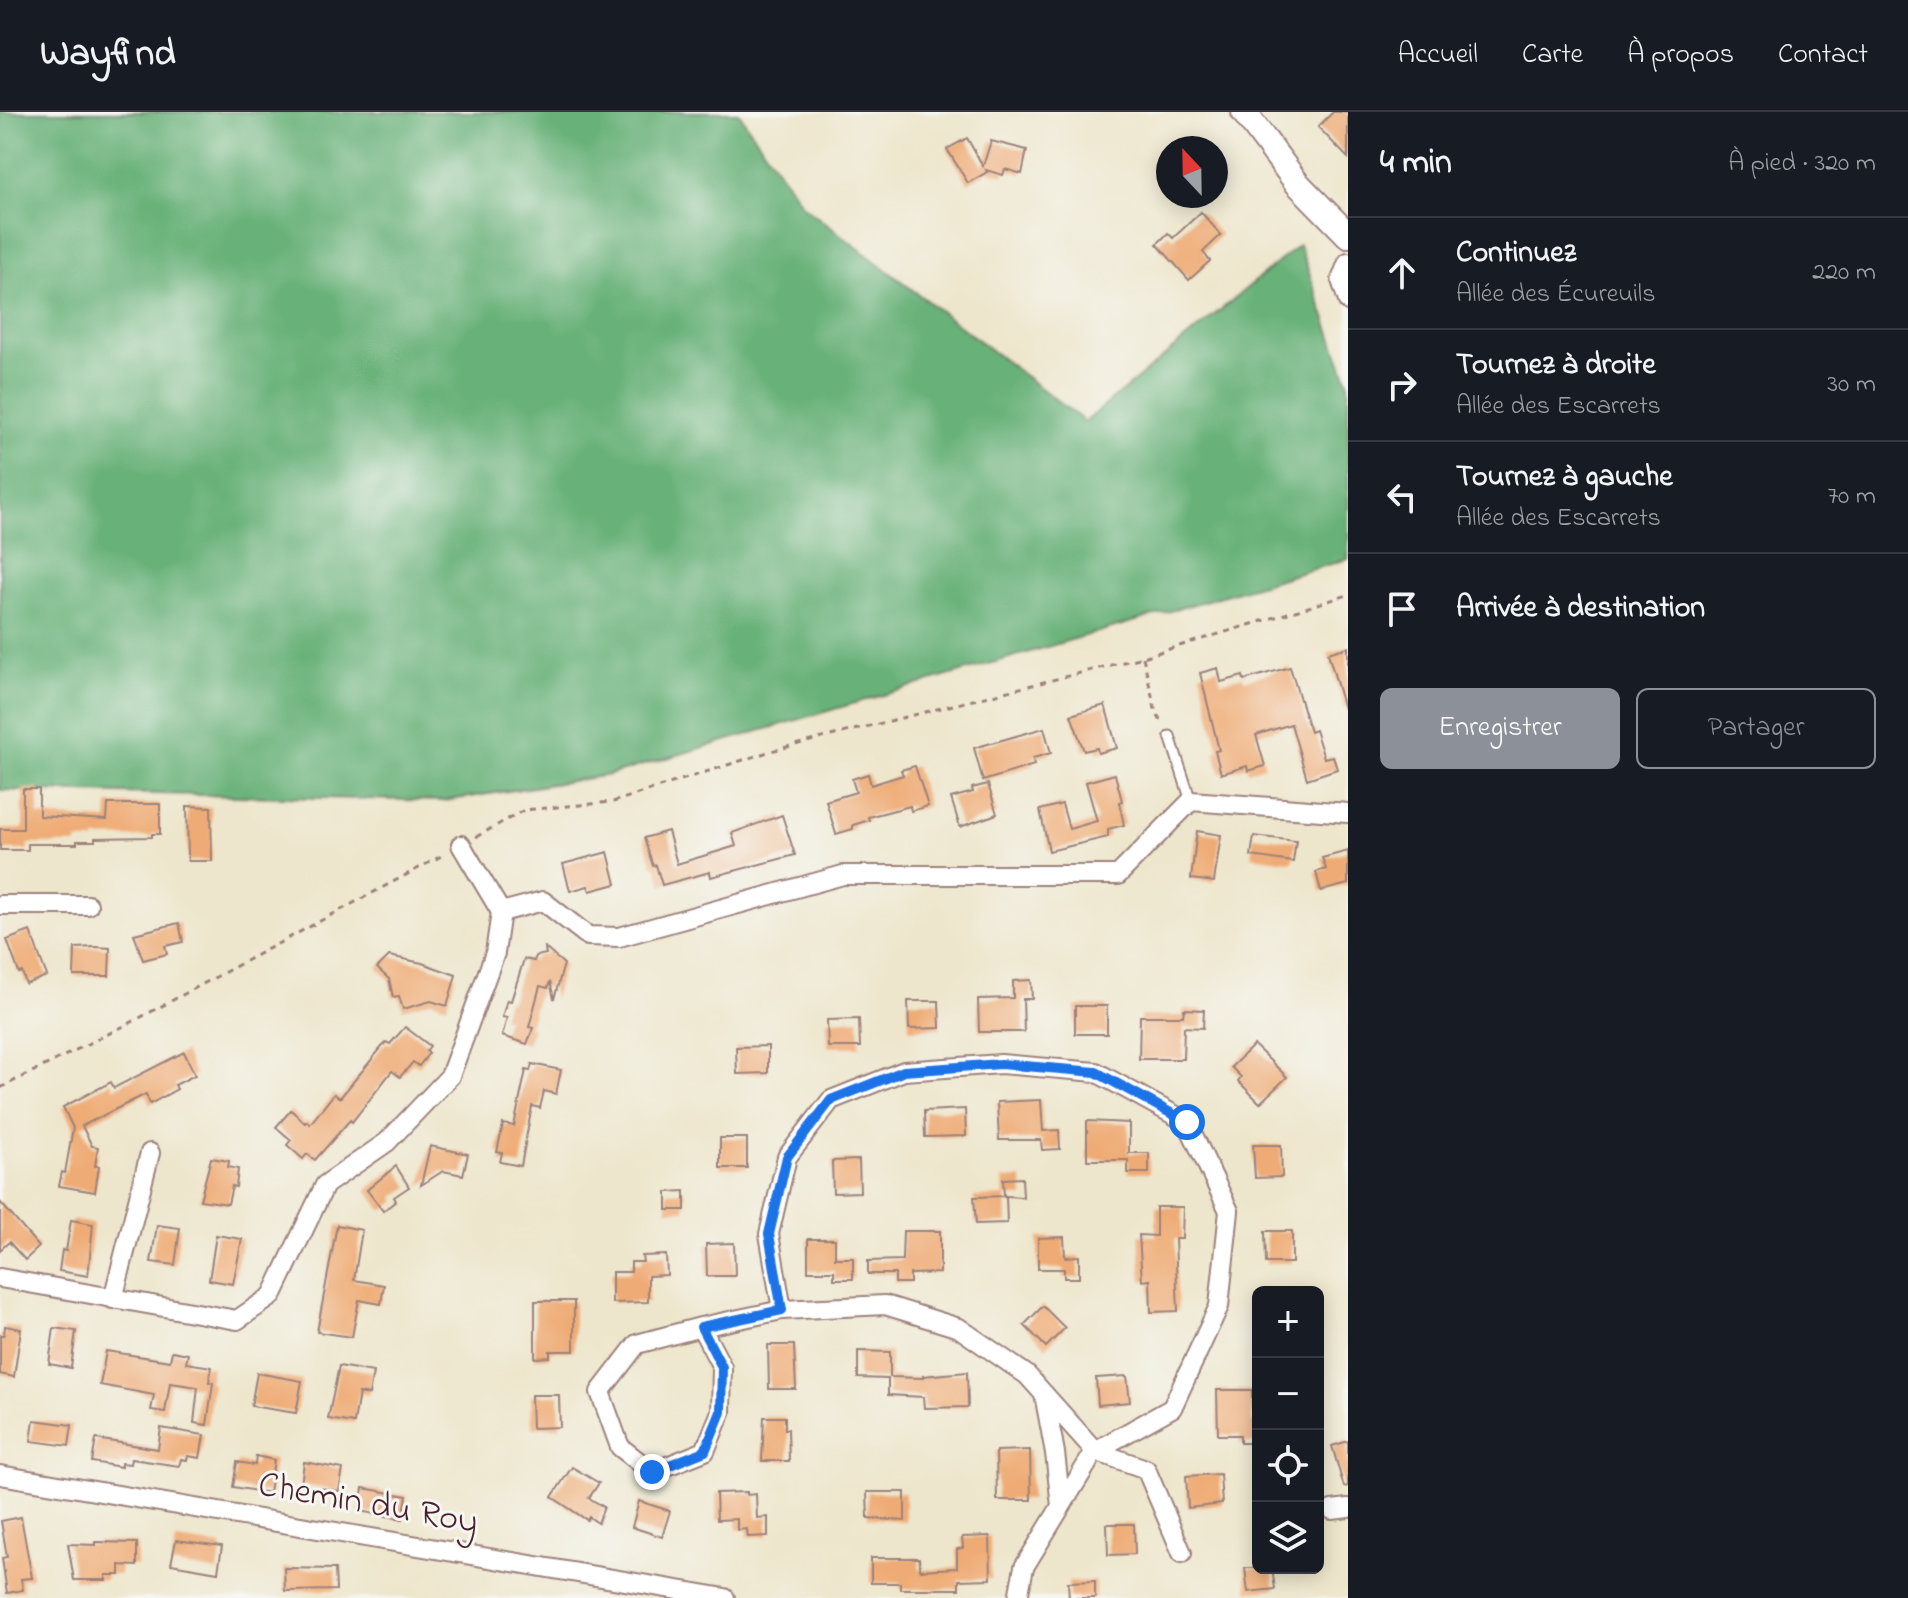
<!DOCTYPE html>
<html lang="fr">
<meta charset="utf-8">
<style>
body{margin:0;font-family:"Indie Flower",sans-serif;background:#20242c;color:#f1f3f6}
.controls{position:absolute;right:24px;bottom:24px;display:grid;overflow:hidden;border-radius:12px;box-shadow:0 4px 20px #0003}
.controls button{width:72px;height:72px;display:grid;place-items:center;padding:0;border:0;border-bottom:2px solid #363941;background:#171b24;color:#f1f3f6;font:40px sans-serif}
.compass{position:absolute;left:1156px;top:24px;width:72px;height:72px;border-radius:50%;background:#171b24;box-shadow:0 4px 20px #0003;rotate:338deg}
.stop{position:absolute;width:24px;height:24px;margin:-18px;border:6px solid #1a73e8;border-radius:50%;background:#fff}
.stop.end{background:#1a73e8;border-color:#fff;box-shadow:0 2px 8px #0008}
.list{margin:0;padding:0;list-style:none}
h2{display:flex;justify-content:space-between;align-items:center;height:104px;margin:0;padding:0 32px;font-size:34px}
h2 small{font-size:26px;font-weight:400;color:#9ea1a6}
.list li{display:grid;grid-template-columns:52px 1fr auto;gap:24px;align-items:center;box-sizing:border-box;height:112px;padding:0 32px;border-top:2px solid #363941}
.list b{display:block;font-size:30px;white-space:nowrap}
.list p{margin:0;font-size:26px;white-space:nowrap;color:#9ea1a6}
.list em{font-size:26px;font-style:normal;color:#9ea1a6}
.actions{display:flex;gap:16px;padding:24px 32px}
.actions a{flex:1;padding:18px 0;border:2px solid #8c9099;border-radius:12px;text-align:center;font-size:28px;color:#8c9099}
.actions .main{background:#8c9099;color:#fff}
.icon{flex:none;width:44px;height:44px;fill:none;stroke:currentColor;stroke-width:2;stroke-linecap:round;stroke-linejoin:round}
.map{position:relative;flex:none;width:1348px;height:1486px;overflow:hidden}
header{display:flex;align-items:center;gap:48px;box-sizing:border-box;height:112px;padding:0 40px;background:#171b24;border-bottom:2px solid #363941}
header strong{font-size:38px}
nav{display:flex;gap:44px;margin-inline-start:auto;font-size:28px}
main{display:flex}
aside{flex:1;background:#171b24}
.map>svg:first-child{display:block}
</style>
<header>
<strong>Wayfind</strong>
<nav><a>Accueil</a><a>Carte</a><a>À propos</a><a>Contact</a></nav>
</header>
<main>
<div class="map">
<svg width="1348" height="1486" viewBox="0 0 1348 1486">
<rect width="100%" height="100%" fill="#f6f6f2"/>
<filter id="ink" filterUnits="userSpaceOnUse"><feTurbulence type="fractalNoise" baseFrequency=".0125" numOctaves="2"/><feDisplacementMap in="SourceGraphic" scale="16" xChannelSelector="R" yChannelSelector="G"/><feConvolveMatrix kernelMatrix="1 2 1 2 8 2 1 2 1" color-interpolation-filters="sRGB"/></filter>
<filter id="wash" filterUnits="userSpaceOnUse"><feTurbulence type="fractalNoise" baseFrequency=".006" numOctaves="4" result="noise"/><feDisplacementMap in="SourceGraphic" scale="32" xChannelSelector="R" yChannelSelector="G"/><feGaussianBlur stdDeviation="1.8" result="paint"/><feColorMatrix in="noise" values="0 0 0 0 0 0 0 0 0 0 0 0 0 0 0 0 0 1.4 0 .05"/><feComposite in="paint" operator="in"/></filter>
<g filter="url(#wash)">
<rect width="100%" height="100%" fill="#eee6cc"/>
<polygon fill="#68b178" stroke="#596852" stroke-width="2" points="0,0 738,0 803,94 1085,310 1299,133 1348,270 1348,447 609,663 444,689 0,678"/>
<g id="blocks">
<g fill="#efab75">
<polygon points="1333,0 1348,0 1348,46 1318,15"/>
<polygon points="967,26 983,54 991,29 1027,38 1022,62 1005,57 1003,63 986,58 987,60 968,71 947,37"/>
<polygon points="1201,100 1221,123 1203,140 1210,149 1189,168 1157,132 1168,121 1173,126"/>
<polygon points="1348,535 1348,596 1344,597 1328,541"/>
<polygon points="1290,555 1310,620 1315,618 1324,646 1333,644 1337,657 1307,667 1291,612 1256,623 1265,654 1248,659 1247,654 1221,662 1215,639 1219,638 1200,561 1218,556 1221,570 1243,564 1244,568"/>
<polygon points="1105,593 1117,636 1098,641 1097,636 1084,639 1071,603"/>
<polygon points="1044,616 1051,641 1033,646 1034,653 983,669 974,636"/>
<polygon points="915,654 928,694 911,699 910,694 868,705 869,708 853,713 853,717 836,722 826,689 856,680 852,667 868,662 871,673 903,663 901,658"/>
<polygon points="1115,662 1122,689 1119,690 1124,713 1108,717 1108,725 1049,739 1040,698 1062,692 1069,717 1097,709 1086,670"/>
<polygon points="988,672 997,702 960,715 951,686 973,680 972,676"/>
<polygon points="23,677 39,677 39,704 107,708 108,692 160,692 160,722 152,722 152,725 95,726 95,729 77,729 77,732 28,732 28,738 0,738 0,717 23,717"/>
<polygon points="187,694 211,695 212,749 188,749"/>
<polygon points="782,703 795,743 711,765 710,760 662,773 656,753 653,754 644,726 668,719 677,752 736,734 732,721"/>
<polygon points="1197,719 1221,723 1214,770 1191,767"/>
<polygon points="1254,724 1296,729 1293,750 1251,744"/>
<polygon points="1348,739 1348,772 1321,779 1316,760 1326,757 1322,746"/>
<polygon points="608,740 616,772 590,779 588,774 570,779 563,752"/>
<polygon points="179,811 183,830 165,834 167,842 143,848 134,822"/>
<polygon points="30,819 47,864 26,872 22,860 19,861 7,828"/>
<polygon points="96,835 110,836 109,864 74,864 75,836"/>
<polygon points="545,836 564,852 554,887 550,869 548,876 540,874 529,915 533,916 527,932 502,924 507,906 502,905 507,888 511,889 524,847 534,849 536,844 546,842"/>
<polygon points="389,844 422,851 456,863 447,894 431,889 403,897 399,884 393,885 389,867 377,856"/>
<polygon points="1031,868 1032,887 1023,887 1024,920 979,920 978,887 1013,886 1013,869"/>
<polygon points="908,889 939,889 940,916 909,917"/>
<rect x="1075" y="894" width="32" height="28"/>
<polygon points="1184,897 1204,898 1203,916 1184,915 1183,947 1139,947 1140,904 1183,904"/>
<polygon points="859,907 860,935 828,935 827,908"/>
<polygon points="405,915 430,934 426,939 429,941 419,954 413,950 400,965 392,959 352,1010 350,1008 315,1048 307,1042 303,1047 287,1033 291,1028 276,1015 291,998 305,1011 307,1009 310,1012 334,982 340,986 386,930 390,932"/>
<polygon points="1254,933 1287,965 1260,991 1238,969 1241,965 1231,955"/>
<polygon points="768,934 768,961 737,962 736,935"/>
<polygon points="184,940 195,963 175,973 177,977 150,992 146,982 82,1014 92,1034 98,1035 95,1054 99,1054 95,1080 59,1074 62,1060 65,1061 73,1016 63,995 111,970 114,976"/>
<polygon points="532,952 561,958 556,982 544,979 540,996 532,994 521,1054 500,1050 502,1041 497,1040 503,1012 514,1014 526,958 530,959"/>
<polygon points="1041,988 1043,1019 1059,1018 1060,1037 1042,1038 1041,1028 999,1028 997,990"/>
<polygon points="965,997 966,1024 925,1025 924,999"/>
<polygon points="1087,1009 1129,1011 1129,1041 1149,1041 1149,1061 1128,1061 1128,1048 1087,1048"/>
<rect x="720" y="1026" width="27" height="30"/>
<polygon points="1253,1033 1281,1033 1282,1065 1255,1066"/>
<polygon points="430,1034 468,1042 463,1063 443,1059 421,1073"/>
<polygon points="211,1046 229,1049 228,1055 238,1057 236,1075 232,1074 228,1092 200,1088"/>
<polygon points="859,1048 860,1080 833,1081 832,1049"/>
<polygon points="396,1054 409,1075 394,1085 396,1089 383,1099 367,1078"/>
<polygon points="1022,1066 1023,1085 1006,1084 1007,1111 976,1112 974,1085 1004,1084 1003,1067"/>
<polygon points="685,1079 685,1098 667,1098 667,1080"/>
<polygon points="0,1090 39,1135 25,1148 9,1130 0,1138"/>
<polygon points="1156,1095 1183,1095 1182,1127 1175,1127 1178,1199 1151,1200 1150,1168 1142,1169 1139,1123 1156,1124"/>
<polygon points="71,1108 93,1112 88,1164 59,1159 62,1138 66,1139"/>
<polygon points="157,1113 180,1116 175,1153 151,1150"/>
<polygon points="337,1113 362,1118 354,1168 384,1173 381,1192 359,1188 352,1225 317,1220"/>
<polygon points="903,1119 940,1119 940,1161 910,1162 910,1171 895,1171 895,1162 868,1162 868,1149 902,1148"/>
<polygon points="1265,1119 1292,1119 1292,1151 1266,1151"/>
<polygon points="216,1123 242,1127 233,1172 209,1168"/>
<polygon points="1064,1125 1065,1145 1079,1144 1079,1166 1064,1166 1064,1157 1038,1157 1038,1126"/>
<polygon points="808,1127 835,1127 835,1146 853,1146 853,1167 834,1167 834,1159 808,1159"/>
<polygon points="734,1131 735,1164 707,1164 706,1132"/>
<polygon points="666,1143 667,1163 648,1164 648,1190 612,1191 612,1160 631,1160 631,1150 643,1150 642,1144"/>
<polygon points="535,1189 574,1189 574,1239 550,1239 550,1245 535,1246"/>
<polygon points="1043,1194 1065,1216 1046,1235 1024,1213"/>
<polygon points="5,1214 21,1217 14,1265 0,1262 0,1223 4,1223"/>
<polygon points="54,1216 76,1219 71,1256 49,1252"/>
<polygon points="768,1233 794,1233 796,1277 769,1277"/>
<polygon points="106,1239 170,1249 172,1239 188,1242 186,1251 212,1255 209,1270 213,1271 207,1313 194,1311 198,1275 170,1271 165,1300 151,1298 154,1283 100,1273"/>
<polygon points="858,1239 890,1240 890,1265 923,1266 923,1264 967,1260 968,1295 924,1296 923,1285 888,1283 888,1267 858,1266"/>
<polygon points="339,1254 373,1260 369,1283 359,1281 354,1311 328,1307"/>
<polygon points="257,1261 302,1269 296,1301 251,1294"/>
<polygon points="1127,1264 1130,1290 1098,1293 1096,1266"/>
<polygon points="1217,1278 1252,1278 1252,1310 1258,1310 1258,1331 1240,1331 1240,1323 1218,1323"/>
<polygon points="531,1283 559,1283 560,1315 532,1316"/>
<polygon points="764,1305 785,1305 785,1317 788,1317 789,1349 762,1349"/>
<polygon points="34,1308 72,1313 69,1334 31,1329"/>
<polygon points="161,1316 204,1323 200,1346 188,1344 187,1348 181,1347 179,1354 131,1347 130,1352 121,1351 121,1355 92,1350 96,1327 158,1337"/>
<polygon points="1348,1329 1348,1374 1344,1375 1332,1334"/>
<polygon points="1030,1338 1031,1388 997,1388 996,1339"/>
<polygon points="256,1344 274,1348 269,1381 233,1375 237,1350 255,1353"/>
<polygon points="304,1350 343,1357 339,1379 301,1373"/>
<polygon points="572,1355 599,1371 589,1386 604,1395 598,1411 589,1405 587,1408 552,1385"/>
<polygon points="1220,1362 1222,1392 1188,1396 1186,1364"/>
<polygon points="363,1376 407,1384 403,1407 359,1399"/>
<polygon points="747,1380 747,1383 756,1382 757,1406 768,1405 768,1424 748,1425 747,1417 737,1418 737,1407 717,1408 716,1381"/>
<polygon points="867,1380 905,1380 905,1409 868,1406"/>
<polygon points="639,1389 670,1399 662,1425 632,1415"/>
<polygon points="21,1405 32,1466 21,1467 23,1478 7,1481 2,1446 7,1445 1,1409"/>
<polygon points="1107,1412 1134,1412 1135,1442 1108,1443"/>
<polygon points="990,1424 991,1467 959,1468 959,1477 900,1477 900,1471 871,1471 871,1446 919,1446 920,1458 957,1456 957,1437 963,1436 962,1425"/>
<polygon points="176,1428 222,1434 218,1460 171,1452"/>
<polygon points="96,1430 137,1431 137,1454 120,1453 120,1463 106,1463 106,1468 74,1468 68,1432 96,1433"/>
<polygon points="284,1456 335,1457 336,1478 285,1479"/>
<polygon points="1245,1456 1272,1456 1275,1477 1248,1480"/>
<polygon points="1095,1469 1095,1486 1069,1486 1068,1470"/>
</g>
</g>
</g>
<g filter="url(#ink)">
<use href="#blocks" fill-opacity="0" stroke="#9c827c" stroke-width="2"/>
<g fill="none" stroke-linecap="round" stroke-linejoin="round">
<defs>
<polyline id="service" points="1170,624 1191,689"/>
<g id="minor">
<polyline points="1348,150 1341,168 1348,189"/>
<polyline points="461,733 501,800 543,789 588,824 619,825 843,763 1118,763 1191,689 1348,701"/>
<polyline points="0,793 88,793"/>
<polyline points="0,1166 237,1208 272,1184 325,1073 387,1030 450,964 495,841 501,800"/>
<polyline points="113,1187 150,1041"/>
<polyline points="782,1198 769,1122 787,1045 831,988 904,959 1001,952 1096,960 1187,1010 1229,1099 1219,1194 1172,1296 1095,1339 1146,1357 1182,1441"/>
<polyline points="701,1215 722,1255 721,1300 705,1339 652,1360 620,1335 600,1280 637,1232 701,1215 782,1198 885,1193 959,1216 1027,1263 1095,1339 1024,1455 1018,1486"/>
<polyline points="1044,1282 1055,1341 1061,1394"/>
<polyline points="0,1363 725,1486"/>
<polyline points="1332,1398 1348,1396"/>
</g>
<polyline id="tertiary" points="1244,0 1297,71 1348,123"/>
</defs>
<use href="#service" stroke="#9c827c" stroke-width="13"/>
<use href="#minor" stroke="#9c827c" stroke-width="22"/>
<use href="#tertiary" stroke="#9c827c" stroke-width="28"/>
<g stroke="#9c827c" stroke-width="3" stroke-dasharray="6 6" stroke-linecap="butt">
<polyline points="1143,545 1156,601 1164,613"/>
<polyline points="476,725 524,698 613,690 771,639 1143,545 1348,483"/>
<polyline points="0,976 132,910 445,742"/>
</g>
<use href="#service" stroke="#fff" stroke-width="9"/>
<use href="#minor" stroke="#fff" stroke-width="18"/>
<use href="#tertiary" stroke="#fff" stroke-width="24"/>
</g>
</g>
<g fill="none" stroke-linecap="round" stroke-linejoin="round" filter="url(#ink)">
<polyline stroke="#1a73e8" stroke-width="10" points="652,1360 705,1339 721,1300 722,1255 701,1215 782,1198 769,1122 787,1045 831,988 904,959 1001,952 1096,960 1187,1010"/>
</g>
<g text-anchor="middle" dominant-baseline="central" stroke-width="6" stroke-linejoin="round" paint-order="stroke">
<g font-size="36" fill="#4a1f2b" stroke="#f6f6f2">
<text transform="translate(368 1393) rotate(10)">Chemin du Roy</text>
</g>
</g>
</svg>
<div class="controls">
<button>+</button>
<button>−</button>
<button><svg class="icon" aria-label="locate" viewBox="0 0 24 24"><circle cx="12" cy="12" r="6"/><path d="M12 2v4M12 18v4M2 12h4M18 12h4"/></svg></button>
<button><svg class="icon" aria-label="layers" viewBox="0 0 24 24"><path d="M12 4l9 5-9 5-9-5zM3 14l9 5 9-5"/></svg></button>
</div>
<svg class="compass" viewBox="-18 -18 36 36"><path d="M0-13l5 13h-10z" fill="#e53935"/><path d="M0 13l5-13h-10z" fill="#9ea1a6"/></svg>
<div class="stop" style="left:1187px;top:1010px"></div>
<div class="stop end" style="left:652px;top:1360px"></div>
</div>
<aside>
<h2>4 min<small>À pied · 320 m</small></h2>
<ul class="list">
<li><svg class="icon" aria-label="ahead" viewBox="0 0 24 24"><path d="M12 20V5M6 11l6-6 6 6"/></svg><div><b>Continuez</b><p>Allée des Écureuils</p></div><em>220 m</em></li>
<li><svg class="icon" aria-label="right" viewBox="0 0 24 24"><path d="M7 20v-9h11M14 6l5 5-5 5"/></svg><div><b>Tournez à droite</b><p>Allée des Escarrets</p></div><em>30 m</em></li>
<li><svg class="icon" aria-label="left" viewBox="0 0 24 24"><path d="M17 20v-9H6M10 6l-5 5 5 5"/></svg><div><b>Tournez à gauche</b><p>Allée des Escarrets</p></div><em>70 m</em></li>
<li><svg class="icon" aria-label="arrive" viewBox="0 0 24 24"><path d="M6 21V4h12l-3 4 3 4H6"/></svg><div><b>Arrivée à destination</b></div></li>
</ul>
<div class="actions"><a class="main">Enregistrer</a><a>Partager</a></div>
</aside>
</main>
